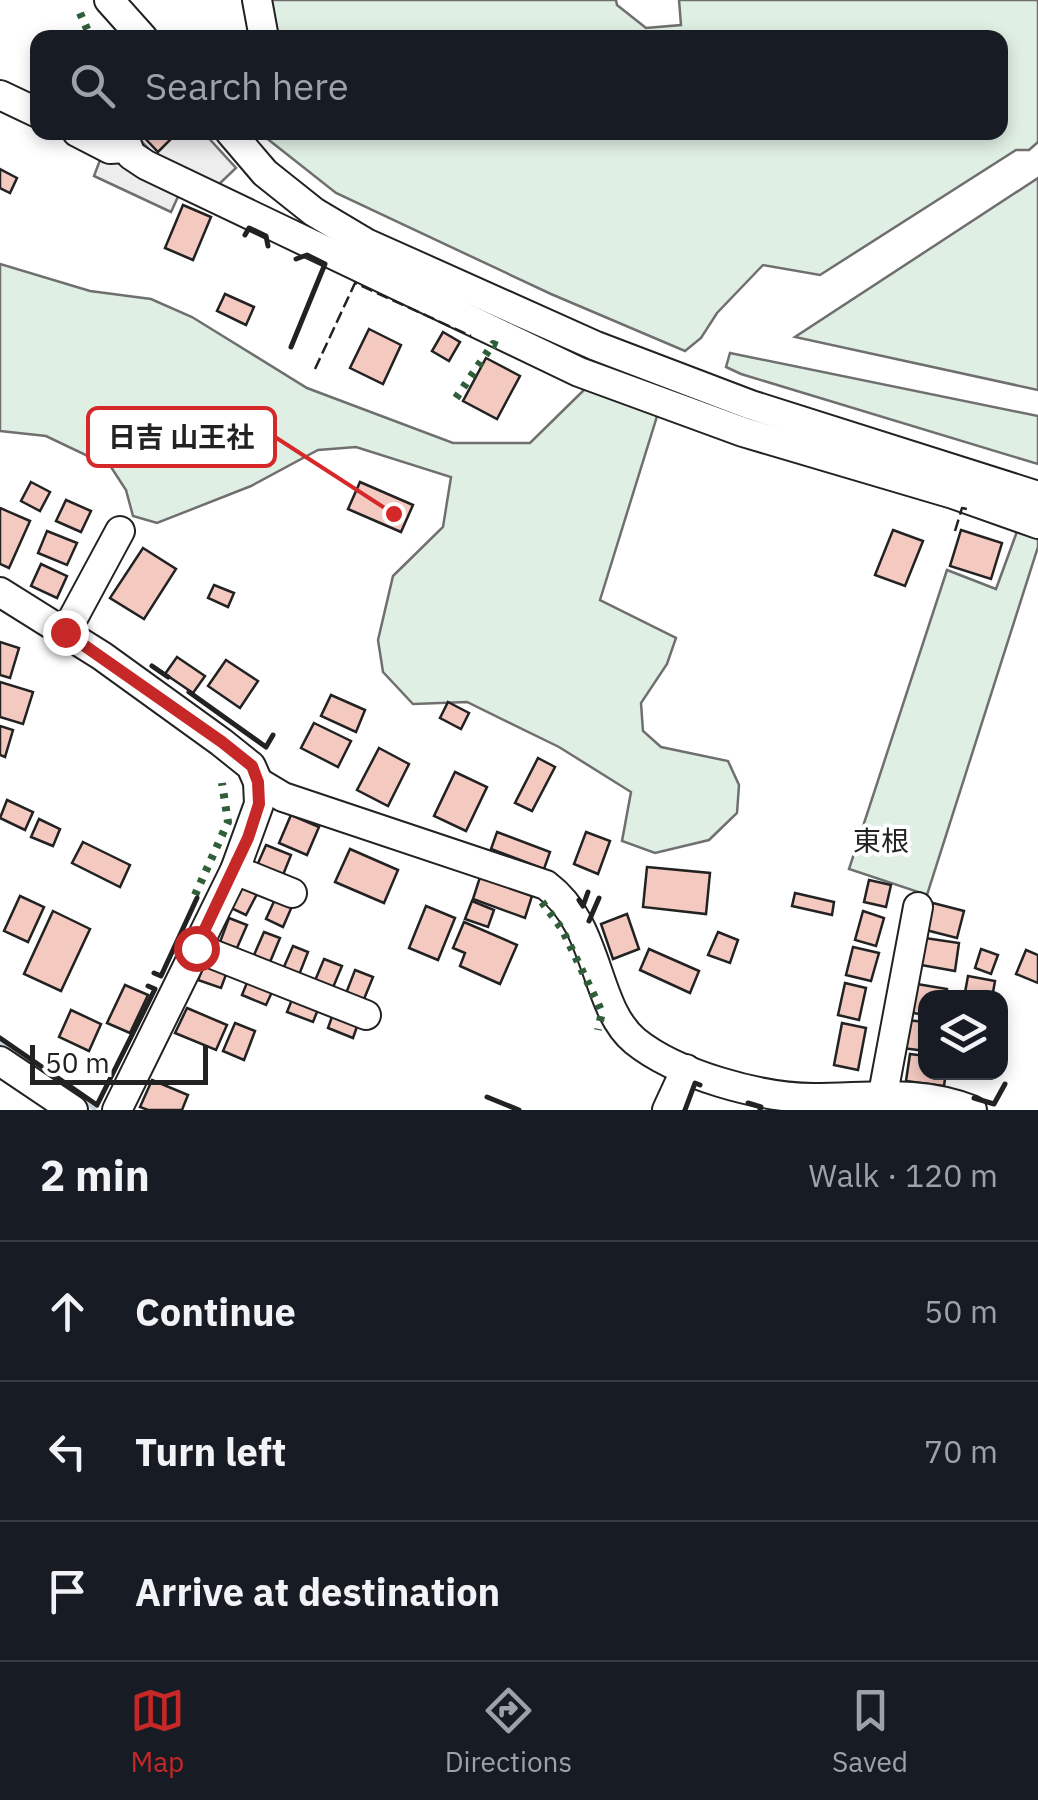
<!DOCTYPE html>
<meta charset="utf-8">
<style>
body{margin:0;font-family:"IBM Plex Sans","Noto Sans JP",sans-serif;background:#20242c;color:#f1f3f6}
.controls{position:absolute;right:30px;bottom:30px;display:grid;overflow:hidden;border-radius:20px;box-shadow:0 5px 15px #0003}
.controls button{width:90px;height:90px;display:grid;place-items:center;padding:0;border:0;border-bottom:2px solid #363941;background:#171b24;color:#f1f3f6;font:50px sans-serif}
.scale{position:absolute;left:30px;bottom:25px;width:178px;box-sizing:border-box;padding-left:10px;border:5px solid #222;border-top:0;font-size:28px;line-height:35px;white-space:nowrap;color:#222;-webkit-text-stroke:8px #fff;paint-order:stroke}
.stop{position:absolute;width:30px;height:30px;margin:-22px;border:8px solid #c62828;border-radius:50%;background:#fff}
.stop.end{background:#c62828;border-color:#fff;box-shadow:0 2px 10px #0008}
.list{margin:0;padding:0;list-style:none}
h2{display:flex;justify-content:space-between;align-items:center;height:130px;margin:0;padding:0 40px;font-size:42px}
h2 small{font-size:32px;font-weight:400;color:#9ea1a6}
.list li{display:grid;grid-template-columns:65px 1fr auto;gap:30px;align-items:center;box-sizing:border-box;height:140px;padding:0 40px;border-top:2px solid #363941}
.list b{display:block;font-size:38px;white-space:nowrap}
.list em{font-size:32px;font-style:normal;color:#9ea1a6}
.icon{flex:none;width:55px;height:55px;fill:none;stroke:currentColor;stroke-width:2;stroke-linecap:round;stroke-linejoin:round}
.map{position:relative;flex:none;width:1038px;height:1110px;overflow:hidden}
.search{position:absolute;background:#171b24;box-shadow:0 5px 15px #0003;left:30px;right:30px;top:30px;height:110px;display:flex;align-items:center;gap:25px;box-sizing:border-box;padding:0 35px;border-radius:20px;color:#9ea1a6;font-size:38px}
.sheet{height:550px;background:#171b24}
nav{display:flex;justify-content:space-around;align-items:center;box-sizing:border-box;height:140px;border-top:2px solid #363941;background:#171b24;font-size:28px;color:#9ea1a6}
nav a{display:grid;justify-items:center;gap:5px}
nav .on{color:#c62828}
.map>svg:first-child{display:block}
</style>
<div class="map">
<svg width="1038" height="1110" viewBox="0 0 1038 1110">
<rect width="100%" height="100%" fill="#fff"/>
<g fill="#e0efe3" stroke="#6f6f6f" stroke-width="2.5">
<polygon points="267,0 616,0 617,5 646,28 681,25 679,0 1038,0 1038,142 1029,150 1016,150 820,275 763,265 717,313 701,338 685,351 551,294 336,193 260,133 1000,132 1000,38 274,37"/>
<polygon points="1038,178 1038,390 795,337"/>
<polygon points="0,264 90,291 151,299 192,317 307,388 453,443 530,443 587,387 658,413 600,600 676,638 667,664 641,703 643,731 661,747 728,761 739,785 737,813 709,840 655,853 622,841 631,792 559,747 467,702 413,704 383,672 378,640 393,576 443,527 451,477 356,447 318,450 251,486 157,523 133,516 126,490 111,467 46,436 0,431"/>
<polygon points="730,353 1038,416 1038,464 741,374 726,367"/>
<polygon points="1019,526 1038,533 1038,547 927,895 849,869 947,570 996,589"/>
</g>
<g fill="#ededed" stroke="#6f6f6f" stroke-width="2.5">
<polygon points="134,133 204,133 236,168 213,190 157,158"/>
<polygon points="103,152 181,190 171,212 94,176"/>
</g>
<g fill="none" stroke-linecap="round" stroke-linejoin="round">
<polyline stroke="#c7d3dd" stroke-width="8" points="0,1040 94,1106"/>
</g>
<g fill="#f3c9c0" stroke="#222" stroke-width="2.5">
<polygon points="139,132 178,132 158,152"/>
<polygon points="0,169 17,178 10,193 0,188"/>
<polygon points="183,205 211,217 193,260 165,248"/>
<polygon points="225,294 254,307 246,325 217,311"/>
<polygon points="369,329 401,345 383,384 350,368"/>
<polygon points="443,332 460,342 449,361 432,351"/>
<polygon points="486,358 520,376 497,419 463,401"/>
<polygon points="31,482 50,492 40,511 21,501"/>
<polygon points="360,482 413,505 401,532 348,509"/>
<polygon points="66,500 91,511 81,532 56,521"/>
<polygon points="0,508 30,521 9,568 0,564"/>
<polygon points="893,530 923,541 905,586 875,575"/>
<polygon points="961,530 1002,543 991,579 950,566"/>
<polygon points="47,531 77,543 67,565 38,553"/>
<polygon points="143,548 176,569 144,619 110,598"/>
<polygon points="41,564 67,576 57,598 31,586"/>
<polygon points="214,585 234,593 228,607 208,598"/>
<polygon points="0,642 19,648 10,678 0,675"/>
<polygon points="177,657 205,676 193,693 165,674"/>
<polygon points="226,660 258,681 240,708 208,686"/>
<polygon points="0,682 33,692 23,724 0,717"/>
<polygon points="331,695 365,710 356,732 321,716"/>
<polygon points="448,702 469,713 461,729 440,718"/>
<polygon points="314,723 351,741 338,767 301,748"/>
<polygon points="0,726 13,730 5,757 0,755"/>
<polygon points="379,748 409,764 388,806 357,790"/>
<polygon points="538,758 555,767 532,811 515,803"/>
<polygon points="455,772 487,787 466,831 434,816"/>
<polygon points="7,800 33,812 25,830 0,818"/>
<polygon points="291,815 319,827 307,855 279,843"/>
<polygon points="39,819 60,829 53,846 31,837"/>
<polygon points="497,832 550,852 544,869 491,849"/>
<polygon points="586,832 610,841 598,874 574,864"/>
<polygon points="83,842 130,865 120,887 72,863"/>
<polygon points="266,845 291,855 281,880 255,870"/>
<polygon points="350,849 398,870 384,903 335,882"/>
<polygon points="647,867 710,873 706,914 643,907"/>
<polygon points="480,877 532,896 525,918 473,899"/>
<polygon points="869,880 891,885 886,907 864,902"/>
<polygon points="241,886 257,894 246,915 231,908"/>
<polygon points="795,893 834,902 832,915 792,906"/>
<polygon points="20,896 44,907 28,942 4,931"/>
<polygon points="276,897 293,904 283,927 266,919"/>
<polygon points="472,901 494,910 488,927 465,919"/>
<polygon points="933,903 964,911 957,938 926,930"/>
<polygon points="426,906 455,918 438,960 409,948"/>
<polygon points="53,911 90,929 61,991 24,974"/>
<polygon points="863,911 884,918 876,946 855,940"/>
<polygon points="627,914 639,949 613,959 601,924"/>
<polygon points="229,918 247,925 237,948 220,942"/>
<polygon points="464,922 517,945 500,984 460,966 465,953 453,948"/>
<polygon points="264,932 280,938 270,962 254,955"/>
<polygon points="718,932 738,940 730,963 708,955"/>
<polygon points="925,938 959,943 955,971 921,965"/>
<polygon points="293,946 308,952 299,975 283,969"/>
<polygon points="853,947 879,953 871,981 846,975"/>
<polygon points="649,949 699,971 690,993 640,970"/>
<polygon points="981,949 998,955 991,974 975,968"/>
<polygon points="1026,950 1038,955 1038,983 1016,974"/>
<polygon points="324,959 342,966 332,990 314,983"/>
<polygon points="205,963 227,972 221,988 198,980"/>
<polygon points="355,970 373,977 362,1004 345,996"/>
<polygon points="968,976 995,981 992,998 964,998"/>
<polygon points="248,980 273,990 266,1005 242,995"/>
<polygon points="845,983 866,988 859,1020 838,1015"/>
<polygon points="917,984 947,989 946,998 926,998 926,1015 913,1013"/>
<polygon points="125,985 148,995 130,1033 107,1023"/>
<polygon points="293,997 319,1007 313,1022 287,1012"/>
<polygon points="187,1008 227,1025 216,1050 175,1033"/>
<polygon points="71,1010 101,1024 89,1051 59,1037"/>
<polygon points="334,1011 359,1021 353,1038 328,1028"/>
<polygon points="905,1020 926,1022 926,1051 902,1048"/>
<polygon points="235,1023 255,1031 244,1060 223,1051"/>
<polygon points="842,1023 866,1028 858,1070 834,1065"/>
<polygon points="910,1054 926,1056 926,1072 946,1072 944,1086 906,1081"/>
<polygon points="152,1080 188,1095 182,1110 148,1110 140,1107"/>
</g>
<g fill="none" stroke-linecap="round" stroke-linejoin="round">
<defs>
<g id="minor">
<polyline points="109,0 143,38"/>
<polyline points="257,0 264,38"/>
<polyline points="0,95 38,113"/>
<polyline points="77,132 110,149 126,148"/>
<polyline points="122,132 131,155 146,165 579,372 743,432 953,494 1038,524"/>
<polyline points="230,132 265,173 314,212 366,243 596,346 751,405 1038,496"/>
<polyline points="0,592 102,656 221,742 251,766 258,782 259,804 235,870 117,1110"/>
<polyline points="65,633 120,531"/>
<path d="M258,782l25,15 263,88c55,41 47,121 89,156 42,34 126,57 179,57 55,0 105,-9 158,12"/>
<polyline points="235,870 292,893"/>
<polyline points="197,948 366,1015"/>
<polyline points="0,1061 73,1110"/>
<polyline points="883,1094 918,907"/>
<polyline points="667,1110 686,1069"/>
</g>
</defs>
<use href="#minor" stroke="#222" stroke-width="32"/>
<use href="#minor" stroke="#fff" stroke-width="28"/>
<g stroke="#2f5e38" stroke-width="8" stroke-dasharray="5 8" stroke-linecap="butt">
<polyline points="80,13 91,38"/>
<polyline points="456,398 493,344 498,346"/>
<polyline points="195,895 228,822 222,783"/>
<polyline points="542,902 562,929 602,1012 598,1030"/>
</g>
<g stroke="#222" stroke-width="2.5" stroke-dasharray="12 5" stroke-linecap="butt">
<polyline points="315,369 355,283 471,336"/>
<polyline points="955,531 962,508 967,509"/>
</g>
<g stroke="#222" stroke-width="5">
<polyline points="245,235 249,228 266,236 268,246"/>
<polyline points="291,347 325,264 307,255 296,259"/>
<polyline points="152,666 168,677"/>
<polyline points="189,692 266,747 273,735"/>
<polyline points="579,900 583,906 588,892"/>
<polyline points="589,921 599,898"/>
<polyline points="154,973 161,976 197,898"/>
<polyline points="0,1038 97,1105"/>
<polyline points="487,1097 519,1110"/>
<polyline points="974,1098 994,1104 1005,1084"/>
<polyline points="98,1103 155,989 148,986"/>
<polyline points="748,1103 761,1107 760,1110"/>
<polyline points="685,1110 695,1083 700,1085"/>
</g>
</g>
<g fill="none" stroke-linecap="round" stroke-linejoin="round">
<polyline stroke="#c62828" stroke-width="12" points="65,632 222,742 252,766 258,782 259,804 248,838 196,948"/>
</g>
<g text-anchor="middle" dominant-baseline="central" stroke-width="8" stroke-linejoin="round" paint-order="stroke">
<g font-size="28" fill="#222" stroke="#fff">
<text x="881" y="840">東根</text>
</g>
</g>
<path fill="none" stroke="#d62828" stroke-width="4" d="M394 514L275 437"/>
<circle fill="#d62828" stroke="#fff" stroke-width="4" cx="394" cy="514" r="10"/>
<rect fill="#fff" stroke="#d62828" stroke-width="4" x="88" y="408" width="187" height="58" rx="10"/>
<g font-size="28" text-anchor="middle" font-weight="bold" fill="#222">
<text x="181" y="447">日吉 山王社</text>
</g>
</svg>
<div class="controls">
<button><svg class="icon" aria-label="layers" viewBox="0 0 24 24"><path d="M12 4l9 5-9 5-9-5zM3 14l9 5 9-5"/></svg></button>
</div>
<div class="scale">50 m</div>
<div class="stop" style="left:196px;top:948px"></div>
<div class="stop end" style="left:65px;top:632px"></div>
<div class="search"><svg class="icon" aria-label="search" viewBox="0 0 24 24"><circle cx="10" cy="10" r="6"/><path d="M15 15l6 6"/></svg>Search here</div>
</div>
<section class="sheet">
<h2>2 min<small>Walk · 120 m</small></h2>
<ul class="list">
<li><svg class="icon" aria-label="ahead" viewBox="0 0 24 24"><path d="M12 20V5M6 11l6-6 6 6"/></svg><div><b>Continue</b></div><em>50 m</em></li>
<li><svg class="icon" aria-label="left" viewBox="0 0 24 24"><path d="M17 20v-9H6M10 6l-5 5 5 5"/></svg><div><b>Turn left</b></div><em>70 m</em></li>
<li><svg class="icon" aria-label="arrive" viewBox="0 0 24 24"><path d="M6 21V4h12l-3 4 3 4H6"/></svg><div><b>Arrive at destination</b></div></li>
</ul>
</section>
<nav>
<a class="on"><svg class="icon" aria-label="map" viewBox="0 0 24 24"><path d="M3 6l6-2 6 2 6-2v14l-6 2-6-2-6 2zM9 4v14M15 6v14"/></svg>Map</a>
<a><svg class="icon" aria-label="directions" viewBox="0 0 24 24"><path d="M12 3l9 9-9 9-9-9zM9 14v-3h6M13 9l2 2-2 2"/></svg>Directions</a>
<a><svg class="icon" aria-label="saved" viewBox="0 0 24 24"><path d="M7 4h10v16l-5-4-5 4z"/></svg>Saved</a>
</nav>
